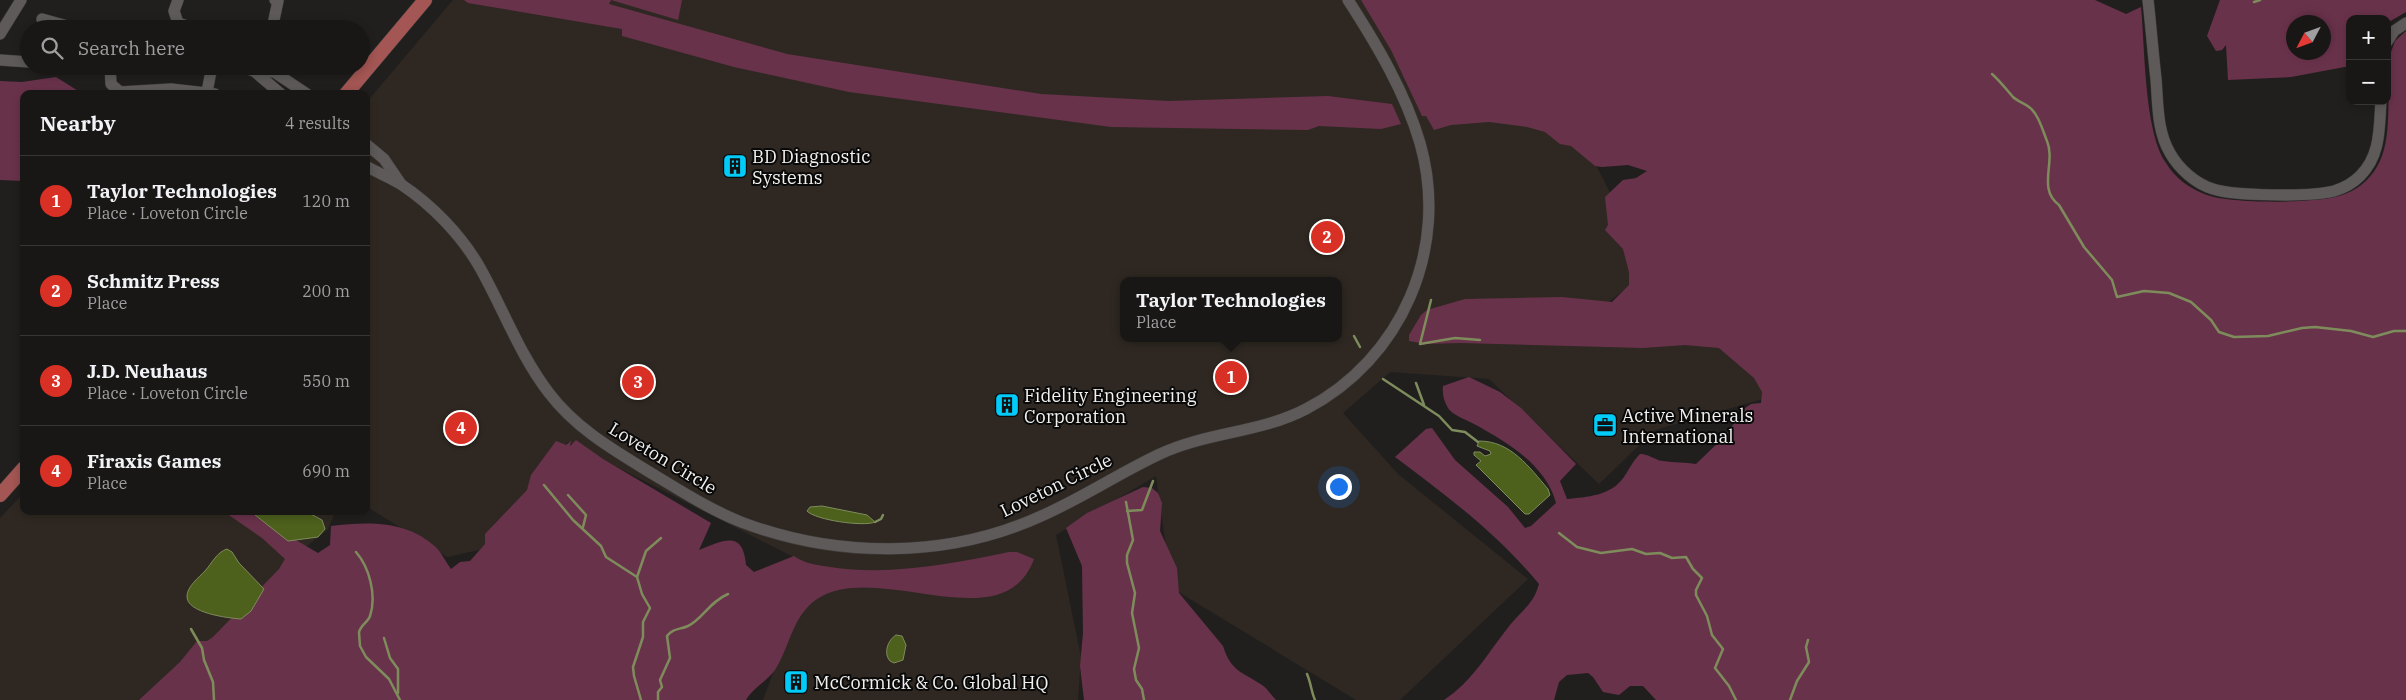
<!DOCTYPE html>
<meta charset="utf-8">
<style>
body{margin:0;font-family:"IBM Plex Serif",serif;background:#262423;color:#f1f3f6}
.controls{position:absolute;right:15px;top:15px;display:grid;overflow:hidden;border-radius:10px;box-shadow:0 2px 8px #0003}
.controls button{width:45px;height:45px;display:grid;place-items:center;padding:0;border:0;border-bottom:1px solid #373635;background:#191716;color:#f1f3f6;font:25px sans-serif}
.compass{position:absolute;left:2286px;top:15px;width:45px;height:45px;border-radius:50%;background:#191716;box-shadow:0 2px 8px #0003;rotate:229deg}
.you{position:absolute;left:1338px;top:486px;width:18px;height:18px;margin:-12px;border:4px solid #fff;border-radius:50%;background:#1a73e8;box-shadow:0 0 0 8px #1a73e833}
.badge{display:grid;place-items:center;width:32px;height:32px;border-radius:50%;background:#d93025;color:#fff;font-size:16px;font-weight:700}
.pin{position:absolute;translate:-50% -50%;border:2px solid #fff;box-shadow:0 1px 5px #0006}
.popup{position:absolute;left:1120px;top:277px;width:222px;height:65px;box-sizing:border-box;display:grid;place-content:center;border-radius:10px;background:#191716;filter:drop-shadow(0 1px 4px #0005);font-size:16px;white-space:nowrap;color:#9f9fa1}
.popup b{font-size:19px;color:#f1f3f6}
.popup::after{content:'';position:absolute;left:50%;top:100%;margin-left:-10px;border:10px solid transparent;border-top-color:#191716}
.list{margin:0;padding:0;list-style:none}
h2{display:flex;justify-content:space-between;align-items:center;height:65px;margin:0;padding:0 20px;font-size:21px}
h2 small{font-size:16px;font-weight:400;color:#9f9fa1}
.list li{display:grid;grid-template-columns:32px 1fr auto;gap:15px;align-items:center;box-sizing:border-box;height:90px;padding:0 20px;border-top:1px solid #373635}
.list b{display:block;font-size:19px;white-space:nowrap}
.list p{margin:0;font-size:16px;white-space:nowrap;color:#9f9fa1}
.list em{font-size:16px;font-style:normal;color:#9f9fa1}
.icon{flex:none;width:28px;height:28px;fill:none;stroke:currentColor;stroke-width:2;stroke-linecap:round;stroke-linejoin:round}
.map{position:relative;flex:none;width:2406px;height:700px;overflow:hidden}
.search{position:absolute;background:#191716;box-shadow:0 2px 8px #0003;left:20px;top:20px;width:350px;height:55px;display:flex;align-items:center;gap:12px;box-sizing:border-box;padding:0 18px;border-radius:28px;color:#9f9fa1;font-size:19px}
.panel{position:absolute;background:#191716;box-shadow:0 2px 8px #0003;left:20px;top:90px;width:350px;height:425px;border-radius:10px}
.map>svg:first-child{display:block}
</style>
<div class="map">
<svg width="2406" height="700" viewBox="0 0 2406 700">
<rect width="100%" height="100%" fill="#211f1e"/>
<g fill="#2f2822" fill-rule="evenodd">
<path d="M453,0h921l199,120 57,112 5,50 -28,21 149,16 10,79 -111,32 -56,54 -110,-105 -99,-7 -47,41 55,61 130,105 -128,121h-44l-184,-112 -16,-112 -100,59 25,122 -3,43h-315l50,-133 -245,-125 -80,106 -41,9 -81,-51v-403zM1124,281h214v57h-214z"/>
<polygon points="24,493 24,511 336,511 328,529 296,555 207,700 0,700 0,518"/>
</g>
<g fill="#69324b" fill-rule="evenodd">
<polygon points="464,0 682,0 678,20 611,0 609,4 787,54 1041,94 1169,101 1328,96 1392,104 1401,124 1381,129 1319,126 1308,130 1111,127 849,92 734,67 622,36 622,29 468,3"/>
<path d="M1361,0h734l31,14 15,-7c4,40 3,124 25,156 9,15 24,26 41,32 23,9 115,9 138,-1 16,-6 28,-18 35,-33 14,-30 5,-76 11,-109l4,-11 11,-10v669h-750l-13,-14h-13l-11,9 -16,-3 -10,-15 -5,-4 -21,2 -8,7 -5,18h-110c29,-19 45,-49 66,-75 13,-16 23,-20 29,-41 -41,-50 -92,-88 -144,-127l31,-28 6,-1 23,32 53,47 17,21 6,-2 25,-23c-10,-38 -49,-61 -82,-79 -7,-4 -22,-9 -26,-16 -4,-7 -6,-14 -5,-22l26,-9 31,15 21,16 55,56 -16,17 7,18c20,-2 44,-3 57,-22 6,-9 8,-15 16,-23 10,0 14,6 23,7 11,2 22,1 33,3l28,-27 21,-29 6,-4 10,-1 1,-11 -8,-14 -35,-30 -34,-3 -42,3 -183,-5 -34,1 -17,-3v-6l12,-20 6,-5 38,-11 97,-2 50,5 17,-17v-13l-6,-23 -18,-19 3,-5 -3,-28 18,-17 13,-2 11,-7 -19,-6 -26,2 -7,-1 -24,-20 -11,-2 -15,-12 -18,-5 -38,-5 -38,3 -17,5 -8,-14h-4l-31,-66z"/>
<path d="M2220,0h186v12l-19,11v-4h-37v47l-59,11 -63,3 -2,-35 -4,5 -6,1 -9,-15zM2294,22h30v30h-30z"/>
<polygon points="56,77 83,94 24,94 24,141 18,142 24,142 24,181 0,180 0,81 22,82"/>
<path d="M576,440l27,19 108,64 -12,27c24,-9 44,-21 47,15l8,7 40,-16c11,8 23,9 36,11 60,9 120,-3 179,-15h8l17,7c-31,84 -156,0 -217,40 -25,17 -27,48 -42,71 -8,11 -22,18 -29,30h-607l41,-38 17,-21h10l6,-4 66,-68 6,-10 -23,-21 -39,-27h24l71,42 12,-8 1,-19c35,-4 72,-6 101,18 8,5 13,17 19,25l9,-7 10,-1 15,-17v-10l42,-44 4,-15 25,-34 10,4 5,-4 -1,5z"/>
<path d="M1143,487l9,1 6,5 4,10 -2,28 17,37 2,25 44,53c8,26 20,26 39,39 5,3 9,10 14,15h-192l-4,-34 3,-33 -1,-67 -16,-38 21,-15z"/>
</g>
<g fill="#4d601c" stroke="#7e8c5c">
<path d="M1479,441c32,0 50,26 69,48l2,6 -21,19h-4l-49,-49 5,-4 -7,-6v-3h6l5,4 6,-2 -1,-3 -13,-5z"/>
<path d="M822,506l45,9 8,7c-11,5 -60,-2 -68,-11l3,-4z"/>
<polygon points="250,511 305,511 322,520 325,529 318,537 288,541"/>
<path d="M227,549l5,3 7,11 25,26 -13,22 -10,8c-13,-1 -55,-6 -54,-23 0,-9 12,-19 18,-25 7,-8 12,-19 22,-22z"/>
<path d="M896,635l6,1 4,9 -3,15 -9,3 -4,-2c-7,-8 -2,-21 6,-26z"/>
</g>
<g fill="none" stroke-linecap="round" stroke-linejoin="round">
<g stroke="#7e8c5c" stroke-width="2.5">
<polyline points="2254,2 2260,0"/>
<path d="M1992,74c8,7 14,15 21,23 4,4 11,6 16,10 9,6 14,24 18,34 9,21 -10,48 12,64l25,42 28,33 5,17 27,-6 25,2 22,9 20,18 8,12 15,5 34,-1 34,-8 13,-1 36,4 22,6 21,-6h12"/>
<polyline points="1431,300 1420,344 1455,338 1480,340"/>
<polyline points="1354,336 1360,347"/>
<polyline points="1383,379 1439,416 1452,430 1465,432 1478,442"/>
<polyline points="1416,383 1424,405"/>
<polyline points="544,485 573,520 601,546 606,557 637,577 642,594 650,608 643,622 643,637 633,667 634,676 641,700"/>
<polyline points="568,495 586,515 583,527"/>
<polyline points="1126,502 1133,540 1127,555 1127,563 1135,593 1132,613 1139,648 1134,669 1136,680 1142,689 1144,700"/>
<polyline points="1127,511 1142,510 1153,481"/>
<polyline points="875,522 881,519 883,515"/>
<polyline points="1559,533 1577,547 1601,553 1632,549 1646,554 1660,553 1672,558 1686,557 1693,569 1702,578 1696,590 1696,595 1707,616 1712,635 1723,649 1715,668 1729,686 1736,700"/>
<path d="M356,552c13,15 21,43 14,64 -2,6 -9,9 -11,16l1,14 6,11 23,22 11,21"/>
<polyline points="637,577 646,551 661,538"/>
<polyline points="191,629 202,648 204,660 213,682 214,700"/>
<polyline points="384,638 390,658 398,669 398,693"/>
<path d="M1307,674c4,9 4,17 8,26"/>
<path d="M658,700v-8l4,-5 -2,-7 10,-22 -3,-22c6,-8 12,-6 21,-10 14,-6 21,-24 40,-32"/>
<polyline points="1790,700 1797,681 1809,662 1806,647 1808,640"/>
</g>
<defs>
<g id="minor">
<polyline points="178,0 174,11 178,23 196,29"/>
<path d="M2148,0c3,26 5,53 8,79 2,25 1,52 14,74 9,16 26,31 43,36 22,7 98,8 121,2 10,-3 19,-8 26,-15 21,-21 19,-48 21,-75"/>
<polyline points="42,19 78,29"/>
<polyline points="272,29 278,1 275,0"/>
<polyline points="0,34 21,0"/>
<polyline points="2387,42 2394,31 2406,23"/>
<polyline points="0,60 29,62"/>
<polyline points="110,66 111,84 120,92 171,89 215,94"/>
<polyline points="238,66 254,71 274,72 307,94"/>
<polyline points="254,71 281,94"/>
<polyline points="207,92 212,66"/>
<polyline points="366,144 384,159 401,184"/>
<path d="M366,166c12,7 25,12 36,19 30,20 59,50 77,81 24,42 40,88 70,127 28,37 68,59 107,83 28,17 55,34 85,46 95,36 205,37 298,-5 42,-18 80,-44 121,-63 47,-22 100,-21 146,-45 96,-50 144,-161 114,-266 -15,-51 -43,-98 -72,-143"/>
</g>
<g id="major">
<polyline points="346,94 425,0"/>
<polyline points="0,495 24,468"/>
</g>
</defs>
<use href="#minor" stroke="#3e3c3b" stroke-width="12"/>
<use href="#major" stroke="#3e3c3b" stroke-width="15"/>
<use href="#minor" stroke="#5d5a59" stroke-width="11"/>
<use href="#major" stroke="#a35653" stroke-width="14"/>
</g>
<defs>
<symbol id="building-square" viewBox="-11 -11 22 22"><rect x="-9" y="-9" width="18" height="18" rx="4" fill="#01cbf9" stroke="#0a0909"/><path d="M-4-6H4V6H1V3H-1V6H-4ZM-2.5-4.3h1.7v1.8h-1.7ZM.8-4.3h1.7v1.8H.8ZM-2.5-1h1.7V.8h-1.7ZM.8-1h1.7V.8H.8Z" fill="#111"/></symbol>
<symbol id="office-square" viewBox="-11 -11 22 22"><rect x="-9" y="-9" width="18" height="18" rx="4" fill="#01cbf9" stroke="#0a0909"/><path d="M-6-3h4V-5.5h4V-3h4V5H-6ZM-1-4.5V-3h2v-1.5ZM-6 0V1H6V0Z" fill="#111"/></symbol>
</defs>
<g fill-rule="evenodd">
<use href="#building-square" x="721" y="152" width="28" height="28"/>
<use href="#building-square" x="993" y="391" width="28" height="28"/>
<use href="#office-square" x="1591" y="411" width="28" height="28"/>
<use href="#building-square" x="782" y="668" width="28" height="28"/>
</g>
<g text-anchor="middle" dominant-baseline="central" stroke-width="4" stroke-linejoin="round" paint-order="stroke">
<g font-size="18" fill="#f2f1f0" stroke="#0a0909" text-anchor="start">
<text x="752" y="156">BD Diagnostic<tspan x="752" dy="21">Systems</tspan></text>
<text x="1024" y="395">Fidelity Engineering<tspan x="1024" dy="21">Corporation</tspan></text>
<text x="1622" y="415">Active Minerals<tspan x="1622" dy="21">International</tspan></text>
<text x="814" y="682">McCormick &amp; Co. Global HQ</text>
</g>
<g font-size="18" fill="#f2f1f0" stroke="#0a0909">
<text transform="translate(663 458) rotate(31)">Loveton Circle</text>
<text transform="translate(1056 485) rotate(-26)">Loveton Circle</text>
</g>
</g>
</svg>
<div class="controls">
<button>+</button>
<button>−</button>
</div>
<svg class="compass" viewBox="-18 -18 36 36"><path d="M0-13l5 13h-10z" fill="#e53935"/><path d="M0 13l5-13h-10z" fill="#9f9fa1"/></svg>
<div class="you"></div>
<div class="pin badge" style="left:1231px;top:377px">1</div>
<div class="popup"><b>Taylor Technologies</b>Place</div>
<div class="pin badge" style="left:1327px;top:237px">2</div>
<div class="pin badge" style="left:638px;top:382px">3</div>
<div class="pin badge" style="left:461px;top:428px">4</div>
<div class="search"><svg class="icon" aria-label="search" viewBox="0 0 24 24"><circle cx="10" cy="10" r="6"/><path d="M15 15l6 6"/></svg>Search here</div>
<section class="panel">
<h2>Nearby<small>4 results</small></h2>
<ul class="list">
<li><span class="badge">1</span><div><b>Taylor Technologies</b><p>Place · Loveton Circle</p></div><em>120 m</em></li>
<li><span class="badge">2</span><div><b>Schmitz Press</b><p>Place</p></div><em>200 m</em></li>
<li><span class="badge">3</span><div><b>J.D. Neuhaus</b><p>Place · Loveton Circle</p></div><em>550 m</em></li>
<li><span class="badge">4</span><div><b>Firaxis Games</b><p>Place</p></div><em>690 m</em></li>
</ul>
</section>
</div>
